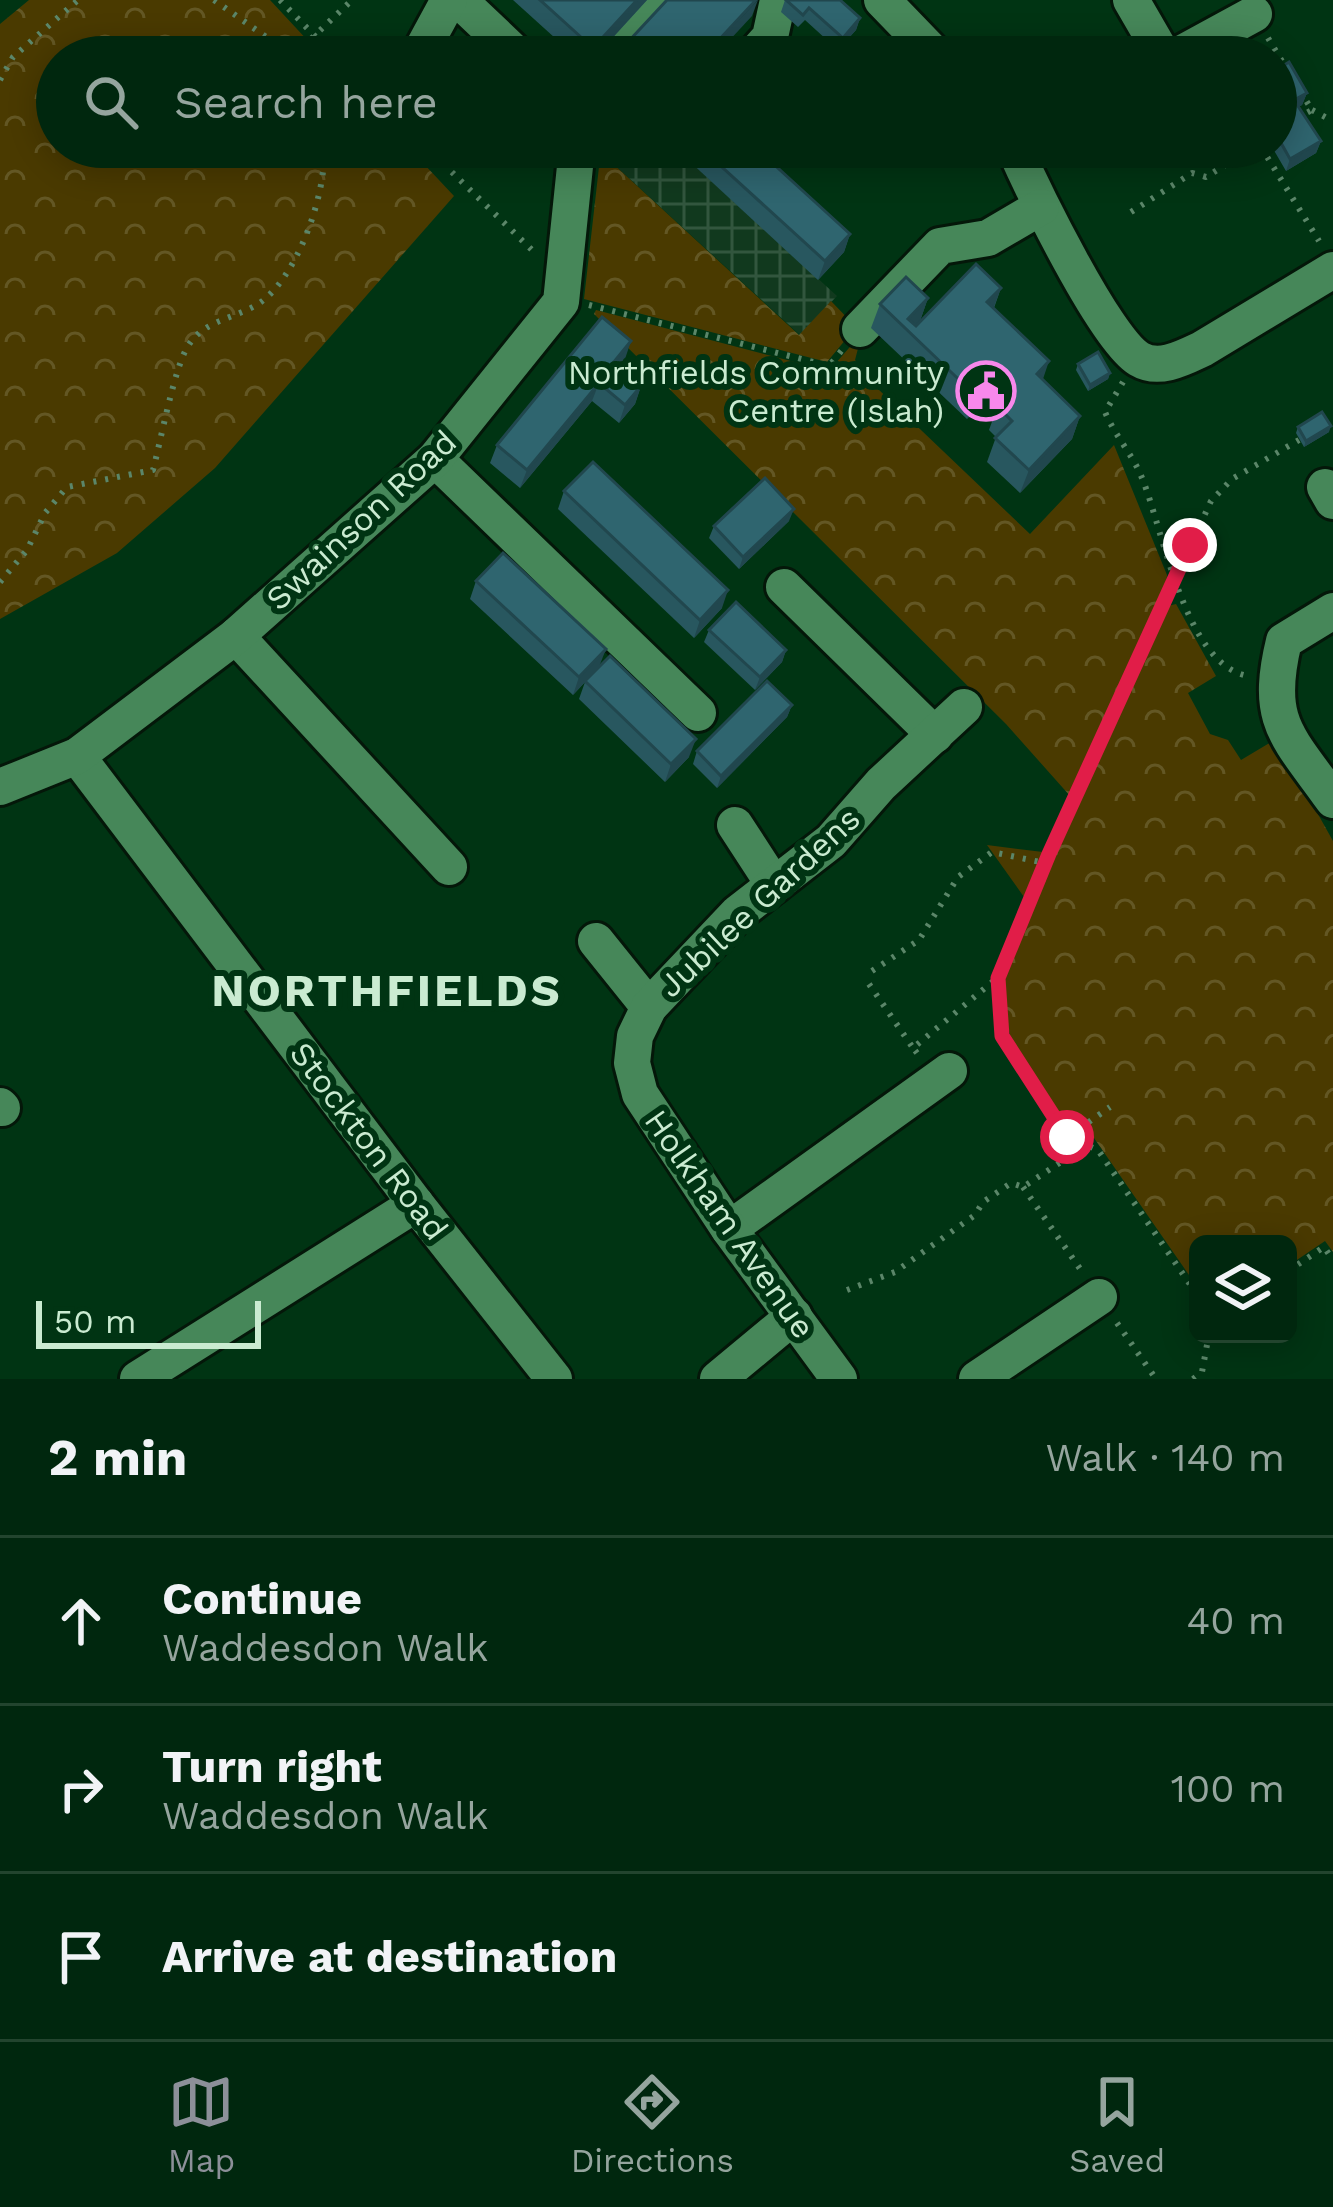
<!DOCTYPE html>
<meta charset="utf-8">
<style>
body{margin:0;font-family:"Work Sans",sans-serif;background:#0e331c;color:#f1f3f6}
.controls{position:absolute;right:36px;bottom:36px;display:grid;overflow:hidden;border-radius:18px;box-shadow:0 6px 30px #0003}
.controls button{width:108px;height:108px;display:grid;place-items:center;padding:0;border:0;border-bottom:3px solid #22442e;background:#00270e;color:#f1f3f6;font:60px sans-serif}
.scale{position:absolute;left:36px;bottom:30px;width:225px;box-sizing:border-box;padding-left:12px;border:6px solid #caebd1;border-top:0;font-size:33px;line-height:42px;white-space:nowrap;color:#caebd1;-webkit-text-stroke:9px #003413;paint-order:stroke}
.stop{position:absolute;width:36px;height:36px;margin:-27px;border:9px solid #e11d48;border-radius:50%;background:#fff}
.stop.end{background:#e11d48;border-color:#fff;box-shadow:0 3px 12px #0008}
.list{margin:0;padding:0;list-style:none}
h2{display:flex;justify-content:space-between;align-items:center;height:156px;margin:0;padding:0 48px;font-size:51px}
h2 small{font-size:39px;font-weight:400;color:#95a59e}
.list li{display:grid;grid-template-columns:78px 1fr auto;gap:36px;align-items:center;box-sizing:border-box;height:168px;padding:0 48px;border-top:3px solid #22442e}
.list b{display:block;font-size:45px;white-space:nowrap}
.list p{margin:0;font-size:39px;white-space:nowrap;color:#95a59e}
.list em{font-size:39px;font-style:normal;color:#95a59e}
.icon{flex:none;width:66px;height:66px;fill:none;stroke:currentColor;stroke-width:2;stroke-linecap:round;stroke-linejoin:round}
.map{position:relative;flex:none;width:1333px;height:1379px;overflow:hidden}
.search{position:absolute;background:#00270e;box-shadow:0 6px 30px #0003;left:36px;right:36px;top:36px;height:132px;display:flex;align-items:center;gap:30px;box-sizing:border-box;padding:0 42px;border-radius:66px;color:#95a59e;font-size:45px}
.sheet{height:660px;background:#00270e}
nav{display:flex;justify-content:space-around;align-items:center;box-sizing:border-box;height:168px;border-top:3px solid #22442e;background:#00270e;font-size:33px;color:#95a59e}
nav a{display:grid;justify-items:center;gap:6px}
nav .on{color:#8c9099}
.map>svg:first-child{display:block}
</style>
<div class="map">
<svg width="1333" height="1379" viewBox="0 0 1333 1379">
<defs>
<pattern id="industrial-grid" width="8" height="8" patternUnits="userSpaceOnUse" patternTransform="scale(3)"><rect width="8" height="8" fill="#11391e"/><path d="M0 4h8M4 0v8" fill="none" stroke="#32563e"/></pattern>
<pattern id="park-crowns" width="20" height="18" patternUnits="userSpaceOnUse" patternTransform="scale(3)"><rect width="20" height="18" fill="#4a3a00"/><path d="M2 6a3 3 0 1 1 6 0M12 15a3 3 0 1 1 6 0" fill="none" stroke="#635724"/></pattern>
</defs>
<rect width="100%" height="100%" fill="#003413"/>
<polygon fill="url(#industrial-grid)" points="595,147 674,147 837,296 800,335"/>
<polygon fill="#4a3a00" points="987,845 1043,852 1024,897 992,852"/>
<g fill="url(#park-crowns)">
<polygon points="29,0 270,0 323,57 57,57 57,147 408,147 454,196 215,468 117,553 0,619 0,24"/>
<polygon points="600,158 609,160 799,335 831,301 856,327 827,362 584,299"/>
<polygon points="596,310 829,371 862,333 855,360 878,389 1030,534 1114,445 1167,575 1166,585 1071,797 1006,724 594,314"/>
<polygon points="1176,604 1216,676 1188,693 1210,734 1228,740 1241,760 1276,739 1333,841 1333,1252 1325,1241 1288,1266 1288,1244 1198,1244 1198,1288 1094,1138 1068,1128 1011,1041 1003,998 1006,971 1052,856 1168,606"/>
</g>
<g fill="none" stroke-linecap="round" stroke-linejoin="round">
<defs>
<g id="minor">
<polyline points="459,0 519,57"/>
<polyline points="882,0 937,57"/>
<polyline points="1131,0 1164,57"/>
<polyline points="418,57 449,0"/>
<polyline points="609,57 662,0"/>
<polyline points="752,57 770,37 778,0"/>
<polyline points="1175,57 1254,14"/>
<path d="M1014,147c18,41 91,192 125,212 20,12 44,-1 63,-10l131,-79"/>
<polyline points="860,329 940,246 988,238 1041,207"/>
<polyline points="435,459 698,713"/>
<polyline points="1325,487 1333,501"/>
<polyline points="784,587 935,735"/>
<path d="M1333,611l-49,30c-20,82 4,95 49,159"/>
<polyline points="236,636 449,867"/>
<polyline points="77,756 416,1204 554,1379"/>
<polyline points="0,787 77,756 236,636 435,459 561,302 577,147"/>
<polyline points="735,825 774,885"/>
<polyline points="596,941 649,1007"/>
<polyline points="0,1106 2,1108"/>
<polyline points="729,1229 949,1071"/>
<polyline points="138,1379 416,1204"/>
<polyline points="718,1379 794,1316"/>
<polyline points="839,1379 729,1229 640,1094 632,1063 635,1036 649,1007 738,913 831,841 881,784 964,707"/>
<polyline points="977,1379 1099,1297"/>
</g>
</defs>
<use href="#minor" stroke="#041709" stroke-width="42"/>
<g stroke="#5b8669" stroke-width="6" stroke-dasharray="3 9" stroke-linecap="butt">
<polyline points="214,0 293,56"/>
<polyline points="280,0 335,57"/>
<polyline points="1268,38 1286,68"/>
<polyline points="294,55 352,0"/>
<polyline points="0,80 13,57 78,0"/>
<polyline points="1312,110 1327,118 1333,115"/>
<polyline points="1297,118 1312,110 1302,94"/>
<polyline points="426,147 532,250"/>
<polyline points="1261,147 1319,241"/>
<polyline points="1131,212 1192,173 1206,177 1254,147"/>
<polyline points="589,305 829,366 842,350"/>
<path d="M1123,382l-18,30c10,24 28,43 37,66 21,50 43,189 107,198"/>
<path d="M0,582l27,-32 18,-37 22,-26 86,-17c7,-26 22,-105 35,-124 16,-26 46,-27 70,-42 39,-25 69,-111 66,-157"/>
<polyline points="872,971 919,940 958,877 992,852 1045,863"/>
<polyline points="869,984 913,1048"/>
<polyline points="917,1053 913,1048 997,978"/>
<polyline points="1069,1136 1110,1107"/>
<polyline points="1068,1137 1098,1150 1198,1296"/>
<polyline points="1023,1187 1083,1273"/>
<polyline points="1288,1271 1324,1247 1333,1260"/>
<polyline points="847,1290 895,1272 975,1215 983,1202 1011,1183 1023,1187 1067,1158 1068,1137 1002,1037 997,978 1049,854 1211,501 1232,479 1299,440"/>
<polyline points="1117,1323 1156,1379"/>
<polyline points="1193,1379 1202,1372 1209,1334"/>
</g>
<use href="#minor" stroke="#468759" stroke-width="36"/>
</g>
<g fill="#28575f">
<polygon points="513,0 647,0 595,57 576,57"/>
<polygon points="785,0 860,18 856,30 838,50 805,20 798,27 781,12"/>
<polygon points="1276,70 1307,93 1302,105 1298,107 1321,141 1316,153 1286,171 1272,147 1276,147"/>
<polygon points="674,147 755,147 850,234 844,252 818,280"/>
<polygon points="1001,288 994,308 1042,380 1080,416 1072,439 1020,493 987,462 996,437 989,430 994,416 981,404 967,419 871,328 880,304 928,298 920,321"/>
<polygon points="625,359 618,367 641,386 635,404 619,423 592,401 520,488 490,463 497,445"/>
<polygon points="1078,364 1110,373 1108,379 1088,391 1076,370"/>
<polygon points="1298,427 1329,432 1304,447 1296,433"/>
<polygon points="564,491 722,608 694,638 558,509"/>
<polygon points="789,521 739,569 709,538 714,526"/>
<polygon points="476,581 599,667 689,757 665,782 579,699 585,682 573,695 470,599"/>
<polygon points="709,630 786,650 782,662 755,690 704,642"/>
<polygon points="792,705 787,717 717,788 693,764 697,751"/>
</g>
<g fill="#21474e">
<polygon points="637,0 647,0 595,57 589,57 593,48"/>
<polygon points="758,0 752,16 714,57 703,57"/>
<polygon points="860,18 856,30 838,50 843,38"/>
<polygon points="1307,93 1302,105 1289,112 1294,100"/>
<polygon points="1321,141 1316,153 1286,171 1290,159"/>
<polygon points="850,234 844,252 818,280 825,261"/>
<polygon points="1001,288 992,312 987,302"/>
<polygon points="928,298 920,321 909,332 908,319"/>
<polygon points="631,341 625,359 607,381 613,363"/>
<polygon points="1049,361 1041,385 1037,374"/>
<polygon points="1110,373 1108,379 1088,391 1090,385"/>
<polygon points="990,380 981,404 967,419 975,395"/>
<polygon points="599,383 592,401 520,488 527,470"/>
<polygon points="641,386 635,404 619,423 625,405"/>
<polygon points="1080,416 1072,439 1020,493 1029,470"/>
<polygon points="1331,426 1329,432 1304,447 1306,441"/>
<polygon points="794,509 789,521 739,569 743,557"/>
<polygon points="728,590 722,608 694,638 700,620"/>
<polygon points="606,649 599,667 573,695 579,677"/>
<polygon points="786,650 782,662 755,690 760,677"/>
<polygon points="792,705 787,717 717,788 721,776"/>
<polygon points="696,739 689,757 665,782 671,764"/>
</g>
<g fill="#2f656f" stroke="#21474e" stroke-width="3">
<polygon points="540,0 637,0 593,48"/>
<polygon points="667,0 756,0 703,57 614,57"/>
<polygon points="786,0 840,0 860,18 843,38 809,8 803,15"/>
<polygon points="1289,62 1307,93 1294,100 1321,141 1290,159 1276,134 1276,70"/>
<polygon points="700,147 755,147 850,234 825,261"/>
<polygon points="976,264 1001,288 987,302 1049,361 1037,374 1080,416 1029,470 995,438 1012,421 998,407 1007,397 990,380 975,395 880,304 906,277 928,298 908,319 916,326"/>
<polygon points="602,317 631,341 613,363 641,386 625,405 599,383 527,470 497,445"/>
<polygon points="1098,352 1110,373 1090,385 1078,364"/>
<polygon points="1322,412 1331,426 1306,441 1298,427"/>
<polygon points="593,462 728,590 700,620 564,491"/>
<polygon points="765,478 794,509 743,557 714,526"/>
<polygon points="503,553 606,649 579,677 476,581"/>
<polygon points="736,602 786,650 760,677 709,630"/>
<polygon points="610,656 696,739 671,764 585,681"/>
<polygon points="767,681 792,705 721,776 697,751"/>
</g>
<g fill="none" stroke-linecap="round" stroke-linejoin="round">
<polyline stroke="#e11d48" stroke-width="15" points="1067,1137 1002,1036 998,978 1049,854 1190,545"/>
</g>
<defs>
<symbol id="civic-ring" viewBox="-11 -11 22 22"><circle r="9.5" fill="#003413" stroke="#f788eb" stroke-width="1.5"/><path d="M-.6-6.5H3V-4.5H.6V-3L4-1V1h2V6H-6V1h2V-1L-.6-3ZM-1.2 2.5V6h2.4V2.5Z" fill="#f788eb"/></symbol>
</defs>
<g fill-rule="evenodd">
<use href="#civic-ring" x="953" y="358" width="66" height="66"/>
</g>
<g text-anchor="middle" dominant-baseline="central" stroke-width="12" stroke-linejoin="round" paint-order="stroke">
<g font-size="33" fill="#caebd1" stroke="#003413" text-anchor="end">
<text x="944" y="372">Northfields Community<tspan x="944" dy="38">Centre (Islah)</tspan></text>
</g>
<g font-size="33" fill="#caebd1" stroke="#003413">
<text transform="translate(361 520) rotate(-43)">Swainson Road</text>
<text transform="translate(759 902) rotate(-43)">Jubilee Gardens</text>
<text transform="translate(369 1141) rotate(53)">Stockton Road</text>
<text transform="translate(730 1224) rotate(55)">Holkham Avenue</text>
</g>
<g font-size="45" font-weight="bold" letter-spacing="3" fill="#caebd1" stroke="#003413">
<text x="387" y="990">NORTHFIELDS</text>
</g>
</g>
</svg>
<div class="controls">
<button><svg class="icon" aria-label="layers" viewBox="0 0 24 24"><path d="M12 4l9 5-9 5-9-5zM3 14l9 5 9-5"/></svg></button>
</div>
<div class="scale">50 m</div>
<div class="stop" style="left:1067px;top:1137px"></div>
<div class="stop end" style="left:1190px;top:545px"></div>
<div class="search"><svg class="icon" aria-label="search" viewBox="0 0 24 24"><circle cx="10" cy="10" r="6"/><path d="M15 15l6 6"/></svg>Search here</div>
</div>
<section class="sheet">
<h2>2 min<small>Walk · 140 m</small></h2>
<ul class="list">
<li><svg class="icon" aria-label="ahead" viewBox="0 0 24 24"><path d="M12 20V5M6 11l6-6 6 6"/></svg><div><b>Continue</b><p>Waddesdon Walk</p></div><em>40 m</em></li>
<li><svg class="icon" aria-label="right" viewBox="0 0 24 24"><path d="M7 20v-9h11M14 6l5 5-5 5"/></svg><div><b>Turn right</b><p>Waddesdon Walk</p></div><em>100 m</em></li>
<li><svg class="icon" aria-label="arrive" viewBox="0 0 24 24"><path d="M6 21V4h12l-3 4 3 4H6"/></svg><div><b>Arrive at destination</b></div></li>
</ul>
</section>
<nav>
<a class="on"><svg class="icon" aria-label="map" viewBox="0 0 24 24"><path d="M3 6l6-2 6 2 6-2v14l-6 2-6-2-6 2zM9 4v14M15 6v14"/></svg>Map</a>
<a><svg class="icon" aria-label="directions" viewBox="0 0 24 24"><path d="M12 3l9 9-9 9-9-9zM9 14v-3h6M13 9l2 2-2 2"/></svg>Directions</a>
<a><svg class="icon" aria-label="saved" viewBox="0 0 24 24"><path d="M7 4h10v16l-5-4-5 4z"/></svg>Saved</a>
</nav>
